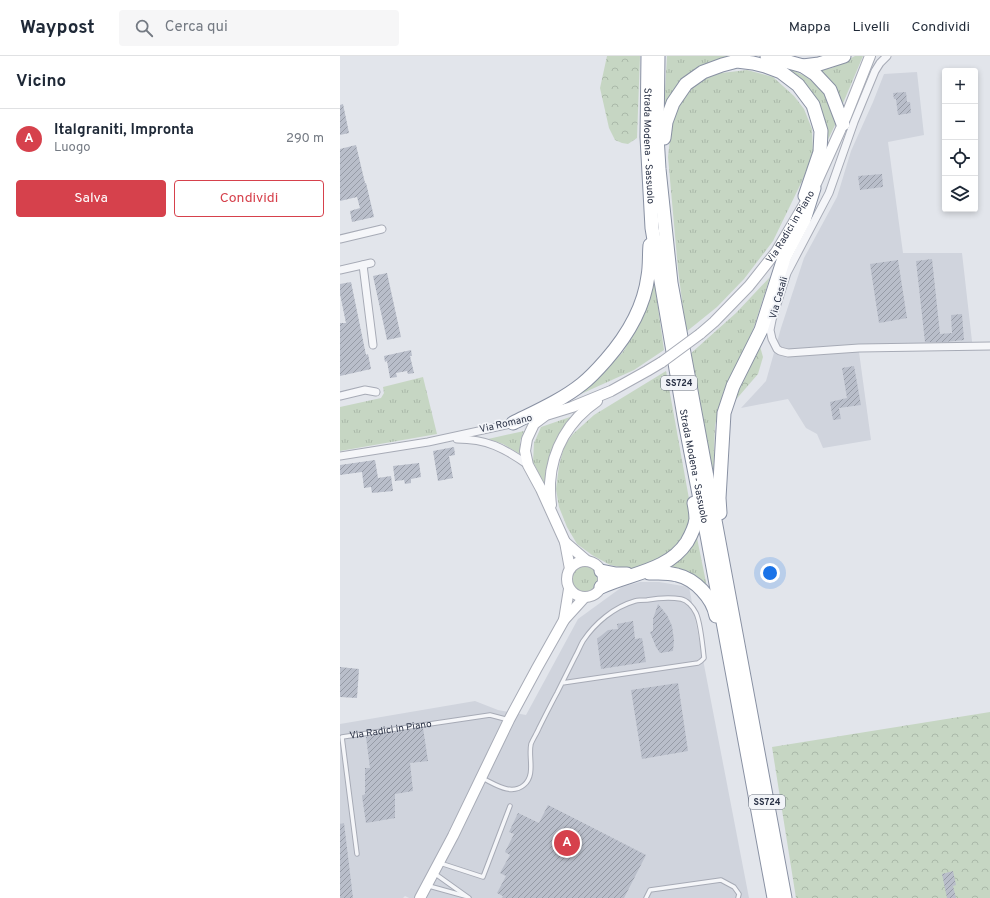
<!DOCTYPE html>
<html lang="it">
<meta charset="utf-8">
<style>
body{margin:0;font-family:Overpass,sans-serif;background:#f6f6f7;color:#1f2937}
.controls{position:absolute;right:12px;top:12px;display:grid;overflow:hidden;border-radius:4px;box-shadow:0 2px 6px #0003}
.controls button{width:36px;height:36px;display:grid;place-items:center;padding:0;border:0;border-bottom:1px solid #e0e1e3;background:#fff;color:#1f2937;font:20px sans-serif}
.you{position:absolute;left:430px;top:517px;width:14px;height:14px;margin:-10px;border:3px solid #fff;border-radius:50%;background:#1a73e8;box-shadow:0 0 0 6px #1a73e833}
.badge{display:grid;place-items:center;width:26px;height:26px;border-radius:50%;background:#d6414c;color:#fff;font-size:13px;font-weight:700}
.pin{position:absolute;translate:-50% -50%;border:2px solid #fff;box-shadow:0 1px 4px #0006}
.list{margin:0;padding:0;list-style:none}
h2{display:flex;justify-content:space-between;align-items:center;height:52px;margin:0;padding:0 16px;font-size:17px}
h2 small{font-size:13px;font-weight:400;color:#747a83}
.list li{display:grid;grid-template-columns:26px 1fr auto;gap:12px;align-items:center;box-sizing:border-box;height:60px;padding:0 16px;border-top:1px solid #e0e1e3}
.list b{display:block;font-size:15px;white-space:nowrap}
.list p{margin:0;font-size:13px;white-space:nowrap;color:#747a83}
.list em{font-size:13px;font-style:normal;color:#747a83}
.actions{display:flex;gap:8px;padding:12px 16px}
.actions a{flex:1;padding:9px 0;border:1px solid #d6414c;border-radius:4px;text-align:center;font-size:14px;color:#d6414c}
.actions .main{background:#d6414c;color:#fff}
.icon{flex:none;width:22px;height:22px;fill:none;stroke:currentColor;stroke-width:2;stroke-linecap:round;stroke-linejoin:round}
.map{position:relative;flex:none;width:650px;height:842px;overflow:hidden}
header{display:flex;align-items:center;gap:24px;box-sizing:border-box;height:56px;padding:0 20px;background:#fff;border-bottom:1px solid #e0e1e3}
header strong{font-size:19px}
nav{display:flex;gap:22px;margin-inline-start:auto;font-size:14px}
.search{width:280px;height:36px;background:#f6f6f7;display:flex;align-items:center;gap:10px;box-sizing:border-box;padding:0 14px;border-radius:4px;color:#747a83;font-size:15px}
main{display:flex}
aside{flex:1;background:#fff}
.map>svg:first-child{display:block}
</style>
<header>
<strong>Waypost</strong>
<div class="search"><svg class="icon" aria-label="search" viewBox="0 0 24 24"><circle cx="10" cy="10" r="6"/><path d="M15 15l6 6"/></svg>Cerca qui</div>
<nav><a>Mappa</a><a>Livelli</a><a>Condividi</a></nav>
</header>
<main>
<aside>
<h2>Vicino<small></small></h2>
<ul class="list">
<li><span class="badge">A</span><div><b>Italgraniti, Impronta</b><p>Luogo</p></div><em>290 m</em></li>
</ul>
<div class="actions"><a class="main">Salva</a><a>Condividi</a></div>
</aside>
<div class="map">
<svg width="650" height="842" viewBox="0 0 650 842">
<defs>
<pattern id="grass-tufts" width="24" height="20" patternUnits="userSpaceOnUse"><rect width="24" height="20" fill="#c6d6c3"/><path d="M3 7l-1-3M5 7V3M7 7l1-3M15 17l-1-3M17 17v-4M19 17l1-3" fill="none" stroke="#aab8a9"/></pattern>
<pattern id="forest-crowns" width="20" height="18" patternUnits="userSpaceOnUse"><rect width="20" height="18" fill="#c6d6c3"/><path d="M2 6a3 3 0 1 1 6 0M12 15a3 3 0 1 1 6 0" fill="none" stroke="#aab8a9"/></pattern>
<pattern id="building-hatch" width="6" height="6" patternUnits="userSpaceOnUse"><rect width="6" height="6" fill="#b9beca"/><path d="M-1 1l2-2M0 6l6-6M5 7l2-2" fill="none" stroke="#969ba6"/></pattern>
</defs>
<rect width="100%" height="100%" fill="#e2e5eb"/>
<g fill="#d0d4dd">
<polygon points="577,16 584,79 548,86 563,197 622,197 633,294 519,296 531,384 483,392 477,378 466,372 448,343 401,352 426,325 441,272 464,202 497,141 511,95 533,46 544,18"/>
<polygon points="300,526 319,526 349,531 409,842 69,842 65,840 63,842 0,842 0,668 135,645 158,654 186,659 238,563 282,531"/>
</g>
<g fill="url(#grass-tufts)">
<polygon points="327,0 392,0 359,11 338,27 324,53"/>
<polygon points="515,0 523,0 501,52 477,15 492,12"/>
<polygon points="430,8 448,12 465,20 480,31 489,44 496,67 484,92 477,53"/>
<polygon points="407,14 433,21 454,40 464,53 472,73 473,96 464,121 433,185 404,223 377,251 346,276 338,213 328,101 331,73 336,53 353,31 373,18"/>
<polygon points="430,221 413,274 383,337 375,369 373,427 349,299 396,257"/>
<polygon points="314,223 324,294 294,314 232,342 257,322 283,296 300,266"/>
<polygon points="326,315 351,454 346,475 333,494 310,509 289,513 270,509 252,499 237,488 227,471 219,451 216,433 219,410 224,390 233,378 254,359"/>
<polygon points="83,321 97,378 0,395 0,351 41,342 44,337 43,331"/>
<polygon points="233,360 217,381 208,406 205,429 193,406 194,387 201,371"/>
<polygon points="184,375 180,385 180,398 163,388 148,383"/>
<polygon points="357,482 368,536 325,514 337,506"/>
<circle cx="244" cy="523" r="14"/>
</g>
<g fill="url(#forest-crowns)">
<polygon points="267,0 300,0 297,82 288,88 282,87 275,84 269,72 260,32"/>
<polygon points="419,287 423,301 418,318 393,347"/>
<polygon points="650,656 650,842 456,842 432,691"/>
</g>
<g fill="url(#building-hatch)">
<polygon points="566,36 567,46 570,46 571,57 558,59 556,43 554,43 553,37"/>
<polygon points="3,48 9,77 0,79 0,49"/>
<polygon points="16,89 25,127 26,127 34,161 12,166 10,155 20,152 17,141 0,145 0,93"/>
<polygon points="542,118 543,131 520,134 518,120"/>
<polygon points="592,203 600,278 612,277 611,259 622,258 624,284 605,286 585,286 576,205"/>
<polygon points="558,204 567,262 539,267 530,208"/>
<polygon points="47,217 61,281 47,284 33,220"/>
<polygon points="11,226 26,299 28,298 31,313 0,320 0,267 6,267 0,238 0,228"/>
<polygon points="71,294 72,300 70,300 74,317 68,318 67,315 56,317 57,321 50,322 47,305 45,306 44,300"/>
<polygon points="514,310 521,349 499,352 501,363 493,364 490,346 507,342 502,312"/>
<polygon points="114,391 115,399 109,400 113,422 98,425 93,395"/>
<polygon points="35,404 38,422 51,420 53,435 32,437 31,431 24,432 22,416 0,419 0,409"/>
<polygon points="79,407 81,421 71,423 71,427 65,428 64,424 55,425 53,410"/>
<polygon points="318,548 327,559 332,570 334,584 333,595 320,597 316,591 310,576 313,575 313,563"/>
<polygon points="293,565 295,583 302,582 306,606 261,613 257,583 268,574 278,573 277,568"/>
<polygon points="0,611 19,613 17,642 0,641"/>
<polygon points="338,627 348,695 302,703 291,634"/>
<polygon points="83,672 88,705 70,707 73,735 55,738 55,762 26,767 22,740 25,738 25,712 30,712 26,681"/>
<polygon points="208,749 306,799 284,842 162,842 163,840 157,837 166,820 160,817 170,799 165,796 174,778 169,776 178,757 199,767"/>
<polygon points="4,767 13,842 0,842 0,768"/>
<polygon points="613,815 616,829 613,830 616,842 607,842 602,818"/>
</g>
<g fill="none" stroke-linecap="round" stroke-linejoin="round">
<defs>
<g id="lane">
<path d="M142,722c13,6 29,18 42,7 12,-10 4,-28 7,-41 2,-5 6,-11 8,-16 6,-12 12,-24 18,-35 6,-12 12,-24 18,-36 3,-5 5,-11 8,-16 12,-18 31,-34 52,-40 4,-1 9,-1 12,-1 11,-2 23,-3 34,-1 6,1 12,8 15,14 4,8 7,35 8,45l-3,3 -3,2 -136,20"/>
<path id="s1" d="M17,798l-15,-117 148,-22 19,5"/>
<polyline points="100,807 143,821 170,750"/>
<polyline points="94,817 129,842"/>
<polyline points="89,830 125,840"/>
<polyline points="306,842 310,834 381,824 394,831 399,838 398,842"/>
</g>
<g id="street">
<polyline points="547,0 540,7 535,15 514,66 489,137 447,217 432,264 430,274 432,283 437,293 440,295 448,297 519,292 650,290"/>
<polyline points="0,183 42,173"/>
<polyline points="23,209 33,289"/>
<polyline points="0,214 31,207"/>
<polyline points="0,340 25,334 36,336"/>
<path d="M117,383c30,0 47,9 71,26"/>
<polyline points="0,400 88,386 175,367"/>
</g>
<g id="secondary">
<path id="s2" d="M360,278l14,-12 35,-36 27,-34 38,-64 29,-64 27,-68"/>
<path d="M211,449c-1,-7 -1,-15 -1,-22 2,-34 19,-63 47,-82"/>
<polyline points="225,486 247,505"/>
<circle cx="245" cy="523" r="18"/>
<polyline points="230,513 225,486 201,433 188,409 185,395 187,383 194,368 206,359 232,351 271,335 307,315 322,306"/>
<polyline points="224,564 229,533"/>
<polyline points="80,842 113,780 169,664 197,612 224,564 244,542"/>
</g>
<g id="highway">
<path id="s3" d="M308,0l-1,81 5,91 33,194 22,113 67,363"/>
<polyline points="318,0 317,80 319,113 331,227 445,842"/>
<polyline points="427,0 463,10 479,8 504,0"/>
<polyline points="463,10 475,18 490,34 503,68"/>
<polyline points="324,82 326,66 333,47 346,28 363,16 382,9 397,5 413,7 425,10 441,16 458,29 473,49 481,75 480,96 465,140"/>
<path d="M173,367c24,-12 49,-23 69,-39 9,-7 17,-16 24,-24 21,-24 38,-52 42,-84 2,-10 1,-21 2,-31"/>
<polyline points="380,457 379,442 384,357 393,330 421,274 444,202 464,164 474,132"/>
<polyline points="261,515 276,518 287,518"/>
<path d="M309,517c9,0 19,-1 28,2 18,4 36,23 39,41"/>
<path d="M261,531c30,-14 67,-16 86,-45 4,-7 8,-15 9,-23 0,-5 -1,-11 -2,-16"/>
</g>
</defs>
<use href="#lane" stroke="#a7abb6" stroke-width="5.5"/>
<use href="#street" stroke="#a7abb6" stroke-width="9"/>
<use href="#secondary" stroke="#a7abb6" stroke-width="12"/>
<use href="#highway" stroke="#8991a3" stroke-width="15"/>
<use href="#lane" stroke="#f5f6f9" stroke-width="3.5"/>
<use href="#street" stroke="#f5f6f9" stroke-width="7"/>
<use href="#secondary" stroke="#fff" stroke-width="10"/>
<use href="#highway" stroke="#fff" stroke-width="13"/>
<defs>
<polyline id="secondary-bridge" points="322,306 360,278"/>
</defs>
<use href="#secondary-bridge" stroke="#a7abb6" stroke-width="12" stroke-linecap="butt"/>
<use href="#secondary-bridge" stroke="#fff" stroke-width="10"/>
</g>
<g text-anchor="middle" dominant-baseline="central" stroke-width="3.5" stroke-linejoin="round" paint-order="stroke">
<g fill="#f2f4f8" stroke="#656c7b" stroke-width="1">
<rect x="321" y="320" width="36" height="14" rx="3"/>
<rect x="409" y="739" width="36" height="14" rx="3"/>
</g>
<g font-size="9" font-weight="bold" fill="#293145">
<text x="339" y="327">SS724</text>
<text x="427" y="746">SS724</text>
</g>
<g font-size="10" fill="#293145" stroke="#f2f4f8">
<text stroke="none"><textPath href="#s3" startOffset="90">Strada Modena - Sassuolo</textPath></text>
<text stroke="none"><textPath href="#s2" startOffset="141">Via Radici in Piano</textPath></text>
<text transform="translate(439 242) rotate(-74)">Via Casali</text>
<text transform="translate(166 368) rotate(-13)">Via Romano</text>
<text stroke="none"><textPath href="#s3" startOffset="414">Strada Modena - Sassuolo</textPath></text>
<text stroke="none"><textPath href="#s1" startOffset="167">Via Radici in Piano</textPath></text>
</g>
</g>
</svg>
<div class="controls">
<button>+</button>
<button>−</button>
<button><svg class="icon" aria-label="locate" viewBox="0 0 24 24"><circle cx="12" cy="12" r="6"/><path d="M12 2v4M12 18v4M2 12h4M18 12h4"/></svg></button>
<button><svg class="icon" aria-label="layers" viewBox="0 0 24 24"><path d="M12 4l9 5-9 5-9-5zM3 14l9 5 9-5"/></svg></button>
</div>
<div class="you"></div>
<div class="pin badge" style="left:227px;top:787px">A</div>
</div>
</main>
